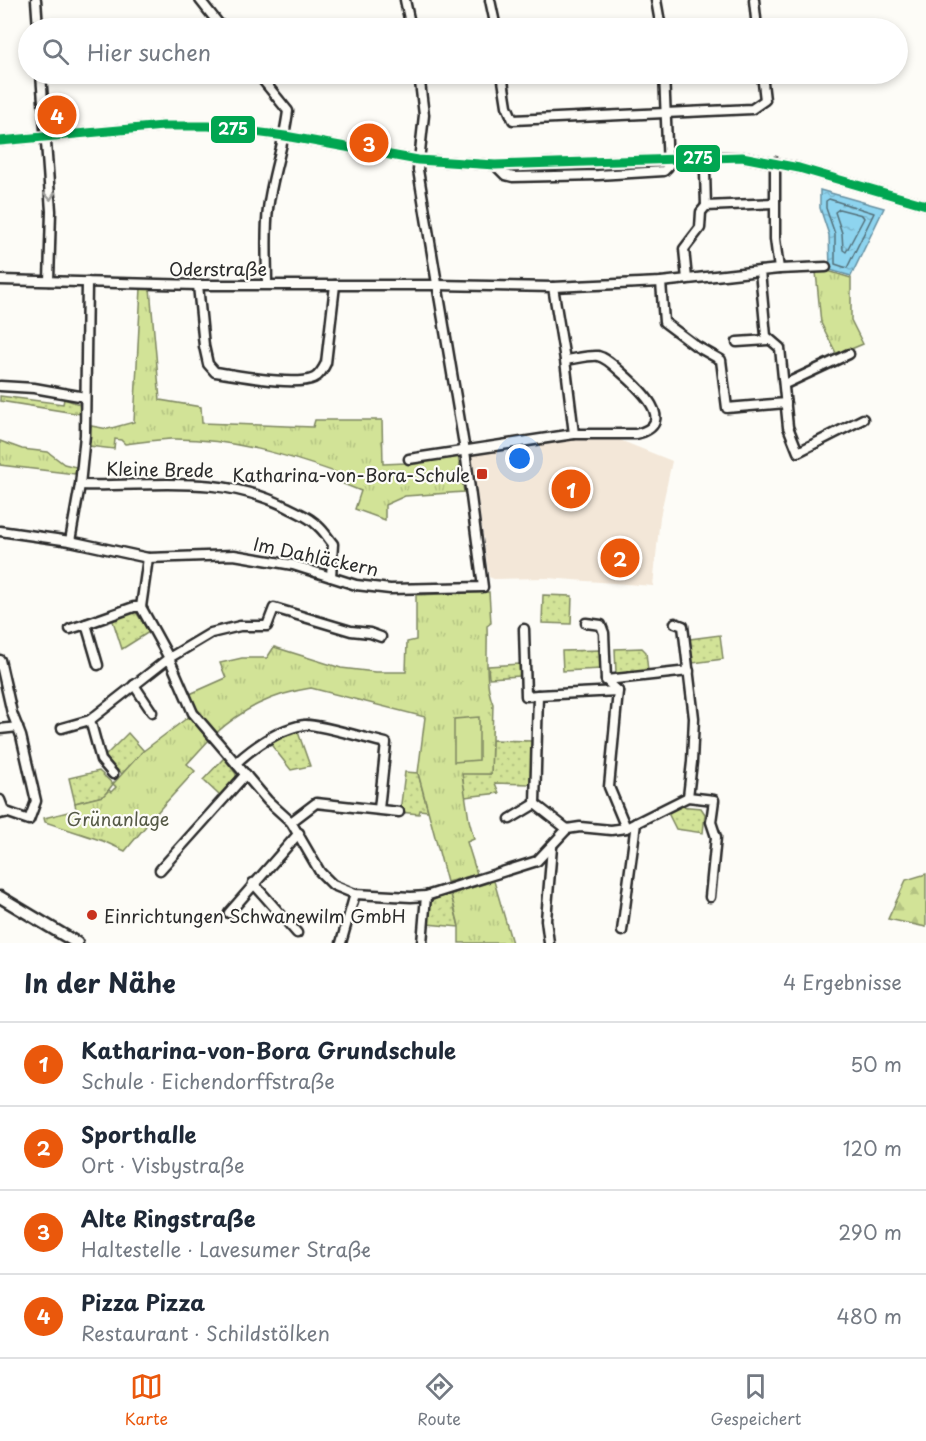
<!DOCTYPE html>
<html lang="de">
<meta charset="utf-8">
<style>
body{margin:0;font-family:"Playpen Sans",sans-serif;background:#f6f6f7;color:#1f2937}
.you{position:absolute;left:520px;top:459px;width:21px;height:21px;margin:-15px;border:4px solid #fff;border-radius:50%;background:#1a73e8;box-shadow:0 0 0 9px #1a73e833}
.badge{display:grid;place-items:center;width:39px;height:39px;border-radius:50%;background:#ea580c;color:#fff;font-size:20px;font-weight:700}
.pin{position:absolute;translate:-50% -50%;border:3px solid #fff;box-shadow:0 2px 6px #0006}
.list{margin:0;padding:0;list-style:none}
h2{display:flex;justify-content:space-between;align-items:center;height:78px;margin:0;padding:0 24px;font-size:26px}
h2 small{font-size:20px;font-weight:400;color:#747a83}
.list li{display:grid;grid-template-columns:39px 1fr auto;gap:18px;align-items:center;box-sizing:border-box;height:84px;padding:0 24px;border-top:2px solid #e0e1e3}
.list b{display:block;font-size:22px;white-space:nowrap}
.list p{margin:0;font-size:20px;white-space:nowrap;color:#747a83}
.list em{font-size:20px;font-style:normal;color:#747a83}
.icon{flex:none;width:33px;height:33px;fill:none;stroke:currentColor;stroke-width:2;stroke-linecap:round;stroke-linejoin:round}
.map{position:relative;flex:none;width:926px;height:943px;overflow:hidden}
.search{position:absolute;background:#fff;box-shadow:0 3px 9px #0003;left:18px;right:18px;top:18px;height:66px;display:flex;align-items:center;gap:15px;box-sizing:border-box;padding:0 21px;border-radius:33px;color:#747a83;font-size:22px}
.sheet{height:414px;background:#fff}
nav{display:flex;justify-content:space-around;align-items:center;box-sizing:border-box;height:84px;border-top:2px solid #e0e1e3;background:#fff;font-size:16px;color:#747a83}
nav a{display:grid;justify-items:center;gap:3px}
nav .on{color:#ea580c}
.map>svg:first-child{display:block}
</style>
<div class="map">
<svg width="926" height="943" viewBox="0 0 926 943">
<defs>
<pattern id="grass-dots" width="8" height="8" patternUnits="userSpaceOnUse" patternTransform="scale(1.5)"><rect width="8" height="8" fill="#d2e397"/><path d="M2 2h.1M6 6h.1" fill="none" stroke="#b4c382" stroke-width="1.8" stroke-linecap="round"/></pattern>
<pattern id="forest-firs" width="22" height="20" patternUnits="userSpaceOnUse" patternTransform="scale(1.5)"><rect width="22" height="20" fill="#d2e397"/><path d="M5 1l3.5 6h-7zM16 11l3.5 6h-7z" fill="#b4c382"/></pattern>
<pattern id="park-tufts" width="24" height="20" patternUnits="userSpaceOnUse" patternTransform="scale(1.5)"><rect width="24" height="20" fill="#d2e397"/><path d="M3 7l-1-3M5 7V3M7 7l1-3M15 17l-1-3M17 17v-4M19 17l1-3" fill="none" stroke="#b4c382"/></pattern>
<pattern id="water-ripples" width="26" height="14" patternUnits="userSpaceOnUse" patternTransform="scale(1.5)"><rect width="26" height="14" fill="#8ed4ef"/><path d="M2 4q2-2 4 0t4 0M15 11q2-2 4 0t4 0" fill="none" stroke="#7bb6cd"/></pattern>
</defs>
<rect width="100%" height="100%" fill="#fdfcf7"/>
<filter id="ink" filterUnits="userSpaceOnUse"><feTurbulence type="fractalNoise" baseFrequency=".0167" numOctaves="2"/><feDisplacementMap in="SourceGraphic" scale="12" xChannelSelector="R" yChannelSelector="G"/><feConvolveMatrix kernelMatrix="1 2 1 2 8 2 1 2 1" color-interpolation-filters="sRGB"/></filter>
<g filter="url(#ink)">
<polygon fill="#f3e7d8" points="576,438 617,439 672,461 660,517 653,586 547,578 494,579 489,577 472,457 473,455"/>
<g fill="url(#grass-dots)" stroke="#7e8761" stroke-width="1.5">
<polygon points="0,396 63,404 64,399 79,404 81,414 0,401"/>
<polygon points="543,595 572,596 571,624 542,623"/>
<polygon points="133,611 136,612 149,632 122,649 112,618"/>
<polygon points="720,635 723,659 693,663 690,639"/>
<polygon points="642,648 646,652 648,671 619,675 616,673 615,649"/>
<polygon points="600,650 601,669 563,671 562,651"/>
<polygon points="519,664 520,676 489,678 488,666"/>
<polygon points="298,732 310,766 291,770 269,742"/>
<polygon points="128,733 144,751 122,774 104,757"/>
<polygon points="492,740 532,741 530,784 495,783 499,793 465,797 462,773 491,774"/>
<polygon points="224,758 236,774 236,777 219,795 203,780"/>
<polygon points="99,771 113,784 104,796 75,803 69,778"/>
<polygon points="405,772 418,773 428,811 420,810 419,814 400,812"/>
<polygon points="677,806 701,808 705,814 703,833 676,829 667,811"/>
<path d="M451,894l8,33 -32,-3c2,-25 -1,-23 24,-30z"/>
</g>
<polygon fill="url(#forest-firs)" stroke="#7e8761" stroke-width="1.5" points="926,874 926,927 888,919 906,880"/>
<g fill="url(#park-tufts)" stroke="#7e8761" stroke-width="1.5">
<polygon points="828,271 851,278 851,320 863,344 837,355 821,323 816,272"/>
<path d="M141,288h9l10,112 41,7 1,16 111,4 2,-7h67l1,44 23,-1 52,-8 6,37 -59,4 -20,9v15l-30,-11 6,-18 -20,-8 2,-8c-55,-20 -113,-37 -172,-36 -15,1 -31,3 -46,5l-4,-4 -6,-1 -1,10 -25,-3 2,-20 17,3 26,-7z"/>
<polygon points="0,441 22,449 48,452 64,464 76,467 75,474 0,465"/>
<path d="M489,592l2,31 -4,3c1,23 -3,58 6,78l-2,70h-29l7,46 5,19 -7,3 10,32 -30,8 -29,-109 7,-56 -114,-29c-39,6 -69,21 -97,47l-18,-24 1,-1 -7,-16 36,-16 -6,-15 22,-5h25l7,-11 67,21 34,4h31l1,-30 9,-2v-45z"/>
<polygon points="191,715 210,739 187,764 195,771 161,808 125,851 103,841 45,822 44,818 76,810 75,803 103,796 109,790 111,792 116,787 113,784 142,752"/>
<polygon points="494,881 512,943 459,943 459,926 451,894"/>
</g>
<polygon fill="#d2e397" stroke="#7e8761" stroke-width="1.5" points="479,717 479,760 454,762 454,719"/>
<polygon fill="url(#water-ripples)" stroke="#6690a1" stroke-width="1.5" points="820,190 884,208 851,276 830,270 829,235 820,208"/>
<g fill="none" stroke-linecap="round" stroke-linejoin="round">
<g stroke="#536f79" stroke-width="1.5">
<polygon points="829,199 874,213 847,268 835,264 835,234 826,208 826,201"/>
<polygon points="839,209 862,215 864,218 846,252 843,250 842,233 835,212"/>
</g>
<defs>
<g id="minor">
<polyline points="36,0 38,28"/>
<polyline points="200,0 222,28"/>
<polyline points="405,0 411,28"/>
<polyline points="490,0 496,28"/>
<polyline points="656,0 661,28"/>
<polyline points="754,0 757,28"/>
<polyline points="41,74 51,211 49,281"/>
<path d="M258,74l30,37c-4,34 -16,64 -20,98 -3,24 -1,50 -1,75"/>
<polyline points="502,74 507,106 513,120 752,109 765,100 762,74"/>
<polyline points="0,141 163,126 209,126 285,136 418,160 495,165 651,160 704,157 742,157 799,168 926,205"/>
<polyline points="775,162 775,239 779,269 760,271 766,336 780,348 788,427 798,452 863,419"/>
<polyline points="495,165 505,175 513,177 598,175 664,171 668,167 664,74"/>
<polyline points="705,171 706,206"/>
<polyline points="779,269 826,267"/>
<polyline points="687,279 684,249 700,228 701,212 706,206 774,203"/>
<polyline points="0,280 198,285 437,285 553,287 565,360 574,434 409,459"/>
<polyline points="661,282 664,322 696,346 721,360 727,408 786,403"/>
<path d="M198,285l6,61 4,18 7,8c22,3 80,15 99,6 6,-3 9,-9 12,-15l9,-78"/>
<polyline points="553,287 661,282 760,271"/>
<polyline points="737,342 768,340"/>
<path d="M565,360c10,-1 24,-5 33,-4 9,2 17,11 24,17 16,14 58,51 14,61h-62"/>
<polyline points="785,384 849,354"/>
<polyline points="0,386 34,388 85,397"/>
<path d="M80,485c73,2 138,-12 207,22 11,6 23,10 31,19 6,5 10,12 15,18l-2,33"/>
<polyline points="0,531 70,541 148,558 234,555 264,560 293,565 356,585 390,589 483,587 465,451 418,170 424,115 419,74"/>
<polyline points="70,541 80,485 85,435 87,282"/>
<polyline points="148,558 141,607 169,658 193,713 268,801 291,822 320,872 333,885 355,894 411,897 426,896 537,861 567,829 580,827 611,830 626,828 688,797 714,800 711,822 716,837 710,897"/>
<polyline points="586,623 601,625 604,633 606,680 618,691 609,787 626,828"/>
<polyline points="675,623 683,626 694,718 692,762 688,797"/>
<polyline points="70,629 86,624"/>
<polyline points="524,629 526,696 538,695 535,804 567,829"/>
<polyline points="0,660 12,713 21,736 36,801 29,820 6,812 0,814"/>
<polyline points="98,665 86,624 134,607 141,607"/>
<polyline points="606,680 689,671"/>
<polyline points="134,685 152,712"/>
<polyline points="538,695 618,691"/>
<polyline points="90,720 101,760 113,774"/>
<polyline points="62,728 90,720 169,658 211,633 240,626 267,626 274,608 351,631 370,633 381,637"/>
<polyline points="0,729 18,727"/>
<path d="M236,763c19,-17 42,-34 68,-38 11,-2 67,15 82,18l-7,66"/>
<polyline points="0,800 5,813"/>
<polyline points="510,819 535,804"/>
<polyline points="291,822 316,803 399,812"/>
<polyline points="160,870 246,774"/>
<polyline points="253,883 297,933"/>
<polyline points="229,913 299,833"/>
<polyline points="622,931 636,823"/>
<polyline points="341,943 355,894"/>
<polyline points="422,943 426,896"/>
<polyline points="549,943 546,920 552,847"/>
</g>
<polyline id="major" points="0,897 77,943"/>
</defs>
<use href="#minor" stroke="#2b2b2b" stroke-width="13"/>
<use href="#major" stroke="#2b2b2b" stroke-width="15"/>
<use href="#minor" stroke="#fdfcf7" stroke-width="8"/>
<use href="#major" stroke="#fdfcf7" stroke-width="10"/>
<defs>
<polyline id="bus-1" points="0,141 163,126 209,126 285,136 418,160 495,165 742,157 799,168 926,205"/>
</defs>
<use href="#bus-1" stroke="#fdfcf7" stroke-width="14"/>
<use href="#bus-1" stroke="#00a651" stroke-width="9"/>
</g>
<defs><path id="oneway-chevron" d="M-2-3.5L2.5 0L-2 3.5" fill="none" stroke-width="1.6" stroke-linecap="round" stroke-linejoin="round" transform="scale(1.5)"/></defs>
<use stroke="#9e9e9b" href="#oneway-chevron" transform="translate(50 196) rotate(85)"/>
</g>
<g fill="#c8321e" stroke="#fdfcf7" stroke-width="2">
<rect x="476" y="468" width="12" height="12" rx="3"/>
<circle cx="92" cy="915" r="6"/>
</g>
<g text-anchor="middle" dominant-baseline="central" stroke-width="4.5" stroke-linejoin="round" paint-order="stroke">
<g font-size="18" fill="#2b2b2b" stroke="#fdfcf7">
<text x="218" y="268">Oderstraße</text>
<text transform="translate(160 469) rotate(1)">Kleine Brede</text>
<text transform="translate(316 556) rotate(12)">Im Dahläckern</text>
</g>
<g font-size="18" fill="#2b2b2b" stroke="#fdfcf7" text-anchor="end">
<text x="470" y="474">Katharina-von-Bora-Schule</text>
<text x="104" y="915" text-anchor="start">Einrichtungen Schwanewilm GmbH</text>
</g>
<g font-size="18" fill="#555946" stroke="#fdfcf7">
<text x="118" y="818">Grünanlage</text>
</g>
</g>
<g stroke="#fdfcf7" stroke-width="2">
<rect x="210" y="115" width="46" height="29" rx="6" fill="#00a651"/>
<rect x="675" y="144" width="46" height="29" rx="6" fill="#00a651"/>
</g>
<g font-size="16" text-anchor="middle" font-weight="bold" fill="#fff">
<text x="233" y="135">275</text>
<text x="698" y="164">275</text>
</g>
</svg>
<div class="you"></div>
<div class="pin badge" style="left:571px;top:489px">1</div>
<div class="pin badge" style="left:620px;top:558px">2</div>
<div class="pin badge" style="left:369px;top:143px">3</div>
<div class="pin badge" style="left:57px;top:115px">4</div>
<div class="search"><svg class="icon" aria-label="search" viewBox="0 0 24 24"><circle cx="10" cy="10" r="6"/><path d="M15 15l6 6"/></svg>Hier suchen</div>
</div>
<section class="sheet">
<h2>In der Nähe<small>4 Ergebnisse</small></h2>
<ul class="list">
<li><span class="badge">1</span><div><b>Katharina-von-Bora Grundschule</b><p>Schule · Eichendorffstraße</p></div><em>50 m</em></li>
<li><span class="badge">2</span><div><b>Sporthalle</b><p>Ort · Visbystraße</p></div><em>120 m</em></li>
<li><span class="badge">3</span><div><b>Alte Ringstraße</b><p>Haltestelle · Lavesumer Straße</p></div><em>290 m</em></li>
<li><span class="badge">4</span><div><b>Pizza Pizza</b><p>Restaurant · Schildstölken</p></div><em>480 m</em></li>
</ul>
</section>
<nav>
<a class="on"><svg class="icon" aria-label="map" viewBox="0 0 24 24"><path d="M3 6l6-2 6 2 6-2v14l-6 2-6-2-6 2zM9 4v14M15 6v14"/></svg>Karte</a>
<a><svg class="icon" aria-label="directions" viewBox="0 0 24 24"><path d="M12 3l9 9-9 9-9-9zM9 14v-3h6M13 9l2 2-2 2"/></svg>Route</a>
<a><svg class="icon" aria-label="saved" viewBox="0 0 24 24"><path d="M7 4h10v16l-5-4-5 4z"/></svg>Gespeichert</a>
</nav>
